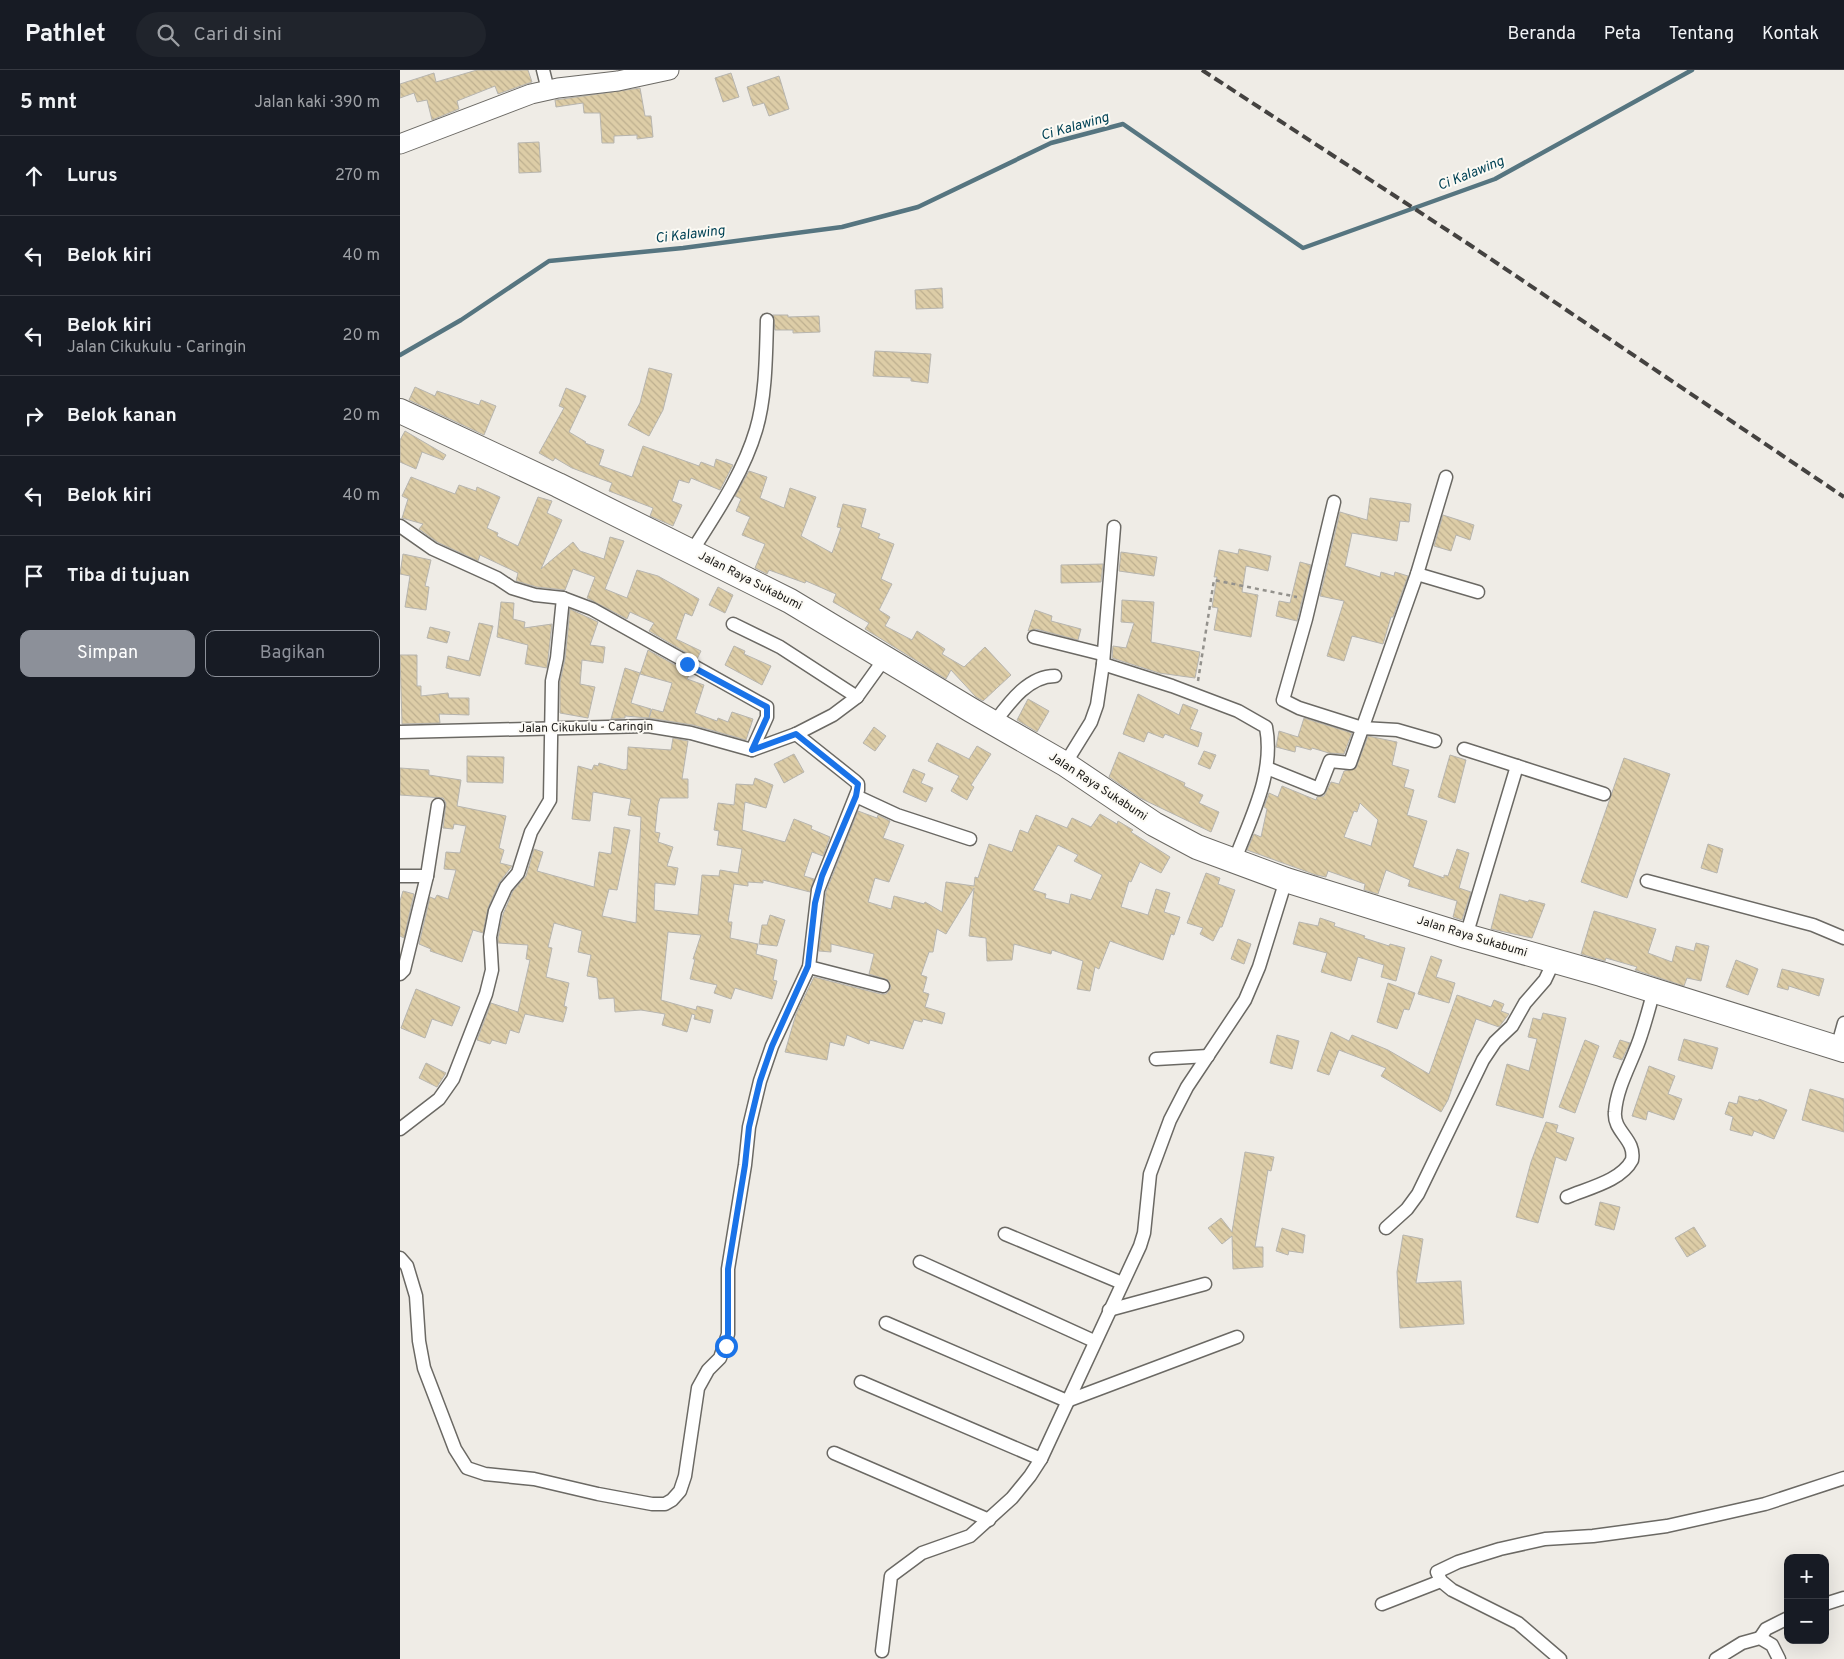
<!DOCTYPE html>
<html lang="id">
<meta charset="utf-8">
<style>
body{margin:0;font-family:Overpass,sans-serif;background:#20242c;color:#f1f3f6}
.controls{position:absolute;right:15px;bottom:15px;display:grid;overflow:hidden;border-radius:10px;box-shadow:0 5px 20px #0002}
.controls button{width:45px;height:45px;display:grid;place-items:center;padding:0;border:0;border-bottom:1px solid #363941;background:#171b24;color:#f1f3f6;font:25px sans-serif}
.stop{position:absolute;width:15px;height:15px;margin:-11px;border:4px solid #1a73e8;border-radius:50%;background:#fff}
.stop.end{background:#1a73e8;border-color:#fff;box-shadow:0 1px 5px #0008}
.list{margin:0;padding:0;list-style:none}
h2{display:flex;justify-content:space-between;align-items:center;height:65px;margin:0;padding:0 20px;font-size:21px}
h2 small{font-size:16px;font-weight:400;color:#9ea1a6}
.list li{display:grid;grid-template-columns:32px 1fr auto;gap:15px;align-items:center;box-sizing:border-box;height:80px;padding:0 20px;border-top:1px solid #363941}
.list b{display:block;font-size:19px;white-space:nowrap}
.list p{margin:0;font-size:16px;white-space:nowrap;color:#9ea1a6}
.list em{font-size:16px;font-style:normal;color:#9ea1a6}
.actions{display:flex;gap:10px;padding:15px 20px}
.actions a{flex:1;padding:11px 0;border:1px solid #8c9099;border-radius:10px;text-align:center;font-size:18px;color:#8c9099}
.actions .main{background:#8c9099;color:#fff}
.icon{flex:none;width:28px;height:28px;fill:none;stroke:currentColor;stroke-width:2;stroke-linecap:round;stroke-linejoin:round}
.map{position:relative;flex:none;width:1444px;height:1589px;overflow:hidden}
header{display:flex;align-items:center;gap:30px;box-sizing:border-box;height:70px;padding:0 25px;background:#171b24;border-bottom:1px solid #363941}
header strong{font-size:24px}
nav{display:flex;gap:28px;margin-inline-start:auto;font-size:18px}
.search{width:350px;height:45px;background:#20242c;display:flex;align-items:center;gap:12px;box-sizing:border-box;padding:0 18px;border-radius:28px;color:#9ea1a6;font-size:19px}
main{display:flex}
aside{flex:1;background:#171b24}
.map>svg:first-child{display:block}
</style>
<header>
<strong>Pathlet</strong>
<div class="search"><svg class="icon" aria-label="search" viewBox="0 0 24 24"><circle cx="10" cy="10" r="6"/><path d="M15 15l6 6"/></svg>Cari di sini</div>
<nav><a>Beranda</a><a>Peta</a><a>Tentang</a><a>Kontak</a></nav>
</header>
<main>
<aside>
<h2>5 mnt<small>Jalan kaki · 390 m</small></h2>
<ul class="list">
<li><svg class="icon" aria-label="ahead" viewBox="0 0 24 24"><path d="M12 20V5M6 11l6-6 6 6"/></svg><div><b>Lurus</b></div><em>270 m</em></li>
<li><svg class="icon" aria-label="left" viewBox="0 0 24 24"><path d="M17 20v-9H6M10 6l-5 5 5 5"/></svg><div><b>Belok kiri</b></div><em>40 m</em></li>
<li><svg class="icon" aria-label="left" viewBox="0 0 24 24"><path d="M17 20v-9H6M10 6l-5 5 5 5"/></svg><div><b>Belok kiri</b><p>Jalan Cikukulu - Caringin</p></div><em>20 m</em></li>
<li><svg class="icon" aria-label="right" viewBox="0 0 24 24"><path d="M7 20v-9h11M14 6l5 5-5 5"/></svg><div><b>Belok kanan</b></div><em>20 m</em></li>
<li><svg class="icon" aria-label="left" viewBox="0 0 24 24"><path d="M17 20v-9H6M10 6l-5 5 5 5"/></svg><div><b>Belok kiri</b></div><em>40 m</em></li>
<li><svg class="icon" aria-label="arrive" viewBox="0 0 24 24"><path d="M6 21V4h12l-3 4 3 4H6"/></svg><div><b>Tiba di tujuan</b></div></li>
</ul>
<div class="actions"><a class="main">Simpan</a><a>Bagikan</a></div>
</aside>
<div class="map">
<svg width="1444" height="1589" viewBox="0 0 1444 1589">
<defs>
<pattern id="building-back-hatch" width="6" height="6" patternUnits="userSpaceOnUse" patternTransform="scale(1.25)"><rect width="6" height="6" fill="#ddcda7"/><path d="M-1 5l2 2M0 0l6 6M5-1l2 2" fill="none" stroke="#bdaf8f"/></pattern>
</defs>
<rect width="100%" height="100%" fill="#efece6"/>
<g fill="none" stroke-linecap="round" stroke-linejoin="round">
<polyline stroke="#567580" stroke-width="4.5" points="0,285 61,250 149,191 283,178 442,157 518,137 651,73 723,54 903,178 1095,109 1292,0"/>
</g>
<g fill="url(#building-back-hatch)" stroke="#b7b5af" fill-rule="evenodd">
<polygon points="77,0 128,0 132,12 98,24 95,16 57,31 59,39 32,50 27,30 17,32 14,23 0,28 0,14 34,3 36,12"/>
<polygon points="331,3 339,27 323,32 315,8"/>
<polygon points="379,6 389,39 369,46 364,33 353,36 347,17"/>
<polygon points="240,18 245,46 251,46 253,67 237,69 237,65 214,66 214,73 202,73 200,43 184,43 183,33 156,37 155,30"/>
<polygon points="139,72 141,102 119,103 118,73"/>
<polygon points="542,218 543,238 516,239 515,220"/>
<polygon points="373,245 388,245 388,247 419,246 420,262 393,263 393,260 375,260"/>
<polygon points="475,281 531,284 528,313 511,311 511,308 473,306"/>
<polygon points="249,298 272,304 263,340 249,366 228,355 240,333"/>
<polygon points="15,317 35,326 37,321 79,335 81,330 96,336 84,365 9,330"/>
<polygon points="166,318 186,326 169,362 186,372 185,373 204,380 199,395 232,407 243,376 299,396 301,392 314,397 316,389 333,395 320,420 291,408 289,413 279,410 272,431 282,435 273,456 250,446 253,438 209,421 212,413 172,398 155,388 153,391 139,383 164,338 159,336"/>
<polygon points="5,361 46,385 43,390 22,382 16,399 0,392 0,370"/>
<polygon points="349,401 367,407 360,428 384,438 390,418 416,427 401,466 432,483 441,458 437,457 443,434 466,439 461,457 480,464 478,468 494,474 481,509 492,514 479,540 490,547 485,556 512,570 517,561 545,579 542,584 564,597 585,577 611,605 583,631 576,627 551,600 546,609 465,559 469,553 433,532 436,524 406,511 405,513 369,500 367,504 355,498 365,474 342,465 350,447 336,441 341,429 335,426"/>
<polygon points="11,407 55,424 59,415 76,421 77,417 100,427 87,458 98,463 97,466 118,476 138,427 152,431 147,443 162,450 141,499 173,472 180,481 204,489 210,467 224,471 205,519 227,528 237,500 258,506 299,529 292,546 285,543 276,569 301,581 297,589 249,561 254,553 230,542 227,549 187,528 195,507 173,499 165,520 137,517 116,511 118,503 80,485 78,491 37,472 19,459 23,454 2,448 8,429 2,426"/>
<polygon points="970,428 1011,434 1009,452 1000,451 997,471 952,463 945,496 980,507 981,502 994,506 995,502 1008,506 993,547 991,547 983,574 952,566 944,591 927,586 944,531 920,526 940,442 967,450"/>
<polygon points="1043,445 1074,455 1070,470 1056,465 1051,481 1034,476"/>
<polygon points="839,479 871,486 868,501 846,496 842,522 858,525 851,567 814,560 818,538 812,537 817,507 814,507 819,480 838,484"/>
<polygon points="721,482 757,487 754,506 719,501"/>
<polygon points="3,484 31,490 25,516 29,517 26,540 5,537 10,506 0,504"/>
<polygon points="900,492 911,495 897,551 876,546 879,531 890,533"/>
<polygon points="703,494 701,512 661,513 661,495"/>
<polygon points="318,517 333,525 325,543 309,535"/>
<polygon points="722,530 754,532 751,572 800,582 795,608 759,603 712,588 713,576 726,578 734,553 721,552"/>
<polygon points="101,532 114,533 113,549 125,552 124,558 152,554 147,598 125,594 128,575 97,567"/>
<polygon points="170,539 198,552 190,575 205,577 203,593 182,590 180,614 195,617 188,648 160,643 160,612 165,589"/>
<polygon points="635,540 652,546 651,551 681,559 678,570 636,559 628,561"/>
<polygon points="79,553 93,556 80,606 46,598 48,586 69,591"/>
<polygon points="30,557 50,562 47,573 27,568"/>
<polygon points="334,576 345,581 344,584 371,596 362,615 325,595"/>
<polygon points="248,580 290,603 287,609 304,615 295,643 317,651 318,648 328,652 332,642 353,649 346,670 293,655 249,648 252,639 263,642 272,613 240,604"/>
<polygon points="0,585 17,585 17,616 21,616 21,626 48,623 49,628 69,628 69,645 39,644 40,653 2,654"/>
<polygon points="225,598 240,603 231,633 251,639 249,648 225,646 225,648 211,649"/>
<polygon points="738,624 779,645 783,634 798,640 790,659 802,663 798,677 765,664 763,668 748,662 744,672 723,664"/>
<polygon points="628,629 649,641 637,662 617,650"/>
<polygon points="904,648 952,663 944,684 929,683 912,678 911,680 896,676 895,682 876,677 879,661 898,667"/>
<polygon points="474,657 486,666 475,681 463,673"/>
<path d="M968,666l29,6 -5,23 17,5 -5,17 10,3 -7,25 20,6 -14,46 31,11v-3l4,1 9,-27 12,4 -10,35 12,4 -9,28 -9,-3 4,-16 -49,-15 2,-6 -24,-10 -8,24 -14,-4 1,-6 -37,-13 -2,6 -10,-2 -69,-25 7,-16 7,3 6,-28 -3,-2 5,-14 9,4 4,-11 34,14 1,-3 7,-1 7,-14 8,2 5,-13 12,-3zM960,733l18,17 -7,26 -27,-9 10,-26 3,1z"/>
<polygon points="273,668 288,671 282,709 288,709 288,728 260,728 258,734 255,762 260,763 258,772 273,777 267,796 278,798 275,815 255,813 254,840 298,845 302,805 319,806 320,800 338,803 342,779 317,775 319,761 314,760 318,733 334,735 336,714 353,715 355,708 373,715 366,738 345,732 342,760 385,772 394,749 412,756 411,759 430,767 423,786 412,782 404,806 414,809 410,822 363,810 363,813 348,812 348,816 334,814 328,852 332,852 330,868 358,874 356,884 377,890 373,910 377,911 372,929 335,918 331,929 314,923 317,915 290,909 295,889 293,889 301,865 268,862 261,930 296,940 297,936 313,940 310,953 294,949 295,945 292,944 287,962 262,955 265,944 241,940 215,942 214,928 199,929 197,908 187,906 191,885 178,882 182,861 154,853 148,877 152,878 146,907 169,913 164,936 167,937 163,952 125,944 119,963 110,960 106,974 92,970 90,974 77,970 91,933 118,942 130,890 126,889 128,875 98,873 98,868 103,844 113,821 126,806 134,779 143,782 137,801 194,817 199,782 211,784 214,757 230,760 217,820 209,819 202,846 236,853 241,747 228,745 231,729 193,722 190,751 172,749 178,696 192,700 194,695 198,696 199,693 224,700 227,699 228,677 271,680"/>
<polygon points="537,673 569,689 577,676 591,684 571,715 574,717 567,730 551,721 559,706 528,691"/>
<polygon points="804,681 816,685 810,699 798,694"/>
<polygon points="719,682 785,713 784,716 803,725 799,733 819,742 811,762 740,728 709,707"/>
<polygon points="394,684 404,702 384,713 374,694"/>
<polygon points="1050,685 1066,690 1055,733 1038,727"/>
<polygon points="67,686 104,687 103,713 67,712"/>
<polygon points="1224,688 1270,704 1227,828 1181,812"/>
<polygon points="0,698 29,700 29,705 61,710 57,736 106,746 99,778 104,780 100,793 112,796 99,813 88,838 83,863 73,860 62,892 30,881 31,879 19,874 30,827 35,829 37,825 48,829 56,800 44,799 46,782 60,783 66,756 54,754 53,759 43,758 46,733 43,728 0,725"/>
<polygon points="513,699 525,704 521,713 533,718 526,732 503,722"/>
<path d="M458,741l19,7 1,-3 12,6 -7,17 21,7 -15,37 -14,-4 -7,24 23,7 3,-13 30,8 1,-2 17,10 4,-30 28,4 1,-9 3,1 11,-34 23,8 8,-22 8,3 8,-18 31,13 5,-10 19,9 9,-13 17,10 1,-3 15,9 -2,2 39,25 -9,16 -21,-11 -9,20 -2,-1 -8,26 27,8 8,-26 14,4 -6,19 16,5 -6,18 -3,-1 -8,26 -53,-19 -11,28 -4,-2 -5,24 -13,-2 6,-28 -31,-11 -1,4 -37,-10 -2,16 -25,1 -1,-23 -17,-2 5,-48 -28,46 -9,-5 -4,23h-4l-8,23 6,2 -4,15 6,2 -4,13 20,6 -3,11 -19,-5 -1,3 -8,-2 -11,29 -33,-9 -1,4 -22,-9 -3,11 -14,-4 -3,18 -42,-8 11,-38 18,-37 67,17h5l5,-6 -3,-8 -19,-6 5,-20 -43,-10v8l-12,-1 7,-59zM658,775l20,10 -4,6 28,14 -11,25 -20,-6 -2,10 -24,-6 1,-4 -13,-4z"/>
<polygon points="1308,774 1323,779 1317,803 1301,798"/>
<polygon points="806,803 820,808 818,814 835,820 822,857 820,857 813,871 800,864 803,858 787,853"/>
<polygon points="3,821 14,824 4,868 0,866 0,831"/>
<polygon points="1100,824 1128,832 1129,830 1145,834 1132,868 1091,859"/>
<polygon points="1194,841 1256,859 1248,883 1272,892 1276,876 1294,881 1296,873 1309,876 1301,911 1287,908 1284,916 1235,900 1237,897 1206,888 1205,891 1181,884"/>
<polygon points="370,845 385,850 377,876 359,874 362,855 367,855"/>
<polygon points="920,848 935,853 934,856 965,866 964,868 989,876 990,874 1005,878 996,911 981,907 984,895 958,887 951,911 921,902 927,883 893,874 899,852 918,856"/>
<polygon points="838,869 851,874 844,894 831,889"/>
<polygon points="1031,886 1042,890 1036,907 1055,913 1049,933 1018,924"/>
<polygon points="1336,890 1358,899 1348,925 1326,917"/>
<polygon points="1382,899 1424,909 1419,926 1389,916 1388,920 1377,917"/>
<polygon points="988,913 1015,923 1009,940 1004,939 997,959 977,952"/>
<polygon points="16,919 60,937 52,956 32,949 25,968 1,958"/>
<polygon points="1057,925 1091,937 1094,930 1104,934 1101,941 1109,944 1099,957 1076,949 1048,1030 1041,1042 981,1006 986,998 939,980 929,1005 917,1001 931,962 949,971 952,965 988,980 1029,1004"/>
<polygon points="1143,943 1166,948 1143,1048 1096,1035 1107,994 1129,1001 1137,969 1128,967 1133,948 1141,950"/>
<polygon points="877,965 899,971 892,999 870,993"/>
<polygon points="1284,969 1318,978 1312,999 1278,990"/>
<polygon points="1185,970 1199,976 1175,1043 1159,1037"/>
<polygon points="1220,970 1230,973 1222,990 1213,987"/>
<polygon points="26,993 46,1003 37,1017 19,1008"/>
<polygon points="1249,996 1275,1006 1268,1024 1282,1029 1274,1050 1248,1041 1246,1050 1232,1046"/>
<polygon points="1410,1019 1444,1029 1444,1062 1402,1050"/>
<polygon points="1339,1026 1358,1031 1359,1029 1387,1040 1374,1069 1354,1061 1352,1066 1330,1060 1333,1047 1325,1044 1329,1032 1337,1034"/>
<polygon points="1146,1052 1158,1055 1156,1062 1174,1068 1166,1091 1156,1087 1138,1153 1116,1147 1131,1092"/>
<polygon points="845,1082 874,1087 871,1101 868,1100 855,1177 863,1177 863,1197 833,1199 832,1166 822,1174 808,1158 821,1148 832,1162"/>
<polygon points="1200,1132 1220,1137 1214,1160 1195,1155"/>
<polygon points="1294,1157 1306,1176 1287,1187 1275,1168"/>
<polygon points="882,1158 905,1165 903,1183 889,1181 888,1185 876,1181"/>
<polygon points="1003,1165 1023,1169 1016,1213 1061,1211 1064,1254 1000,1258 997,1202"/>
</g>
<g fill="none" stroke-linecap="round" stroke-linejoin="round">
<defs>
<g id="street">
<polyline points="143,0 148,20"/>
<polyline points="934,432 906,549 883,630 899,638 962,658 997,660 1035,671"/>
<polyline points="0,456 33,479 97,508 112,518 135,525 163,528 192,539 367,637 367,647 352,680"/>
<path d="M292,481c24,-38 51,-77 64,-121 10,-33 10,-76 11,-110"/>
<polyline points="1017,504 1078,522"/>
<polyline points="333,554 380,577 457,627"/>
<polyline points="634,567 702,584"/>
<path d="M703,594l69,22 66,25 28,16c9,47 -16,92 -32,135"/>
<path d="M594,653c15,-20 34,-47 61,-47"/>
<polyline points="0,662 248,656 291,663 352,680 396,664 433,645 457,627 485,588"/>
<polyline points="1064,679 1117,696 1066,866"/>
<polyline points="665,694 691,652 697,635 703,594 714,457"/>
<polyline points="1117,696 1204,724"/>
<polyline points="867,698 919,719 930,691 950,693 1017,504 1046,407"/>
<polyline points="456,726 497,745 570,769"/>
<polyline points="0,806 27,806 38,735"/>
<polyline points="1247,811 1413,855 1444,868"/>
<polyline points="409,897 483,916"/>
<polyline points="0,904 4,900 27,806"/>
<polyline points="1437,978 1444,953"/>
<polyline points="756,989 808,986"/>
<polyline points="0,1059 39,1029 53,1009 86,924 92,900 90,867 95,841 106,817 118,803 131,762 150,730 152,611 157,588 163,528"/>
<path d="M1167,1127c21,-9 54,-16 65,-37 4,-21 -19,-28 -17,-48 2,-27 18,-51 26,-77 5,-15 9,-30 13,-45"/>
<polyline points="986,1158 1007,1139 1018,1124 1083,990 1095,972 1112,956 1125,933 1145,910 1154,891"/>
<polyline points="605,1164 722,1213"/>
<polyline points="0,1188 7,1196 16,1226 19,1271 24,1298 55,1379 67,1398 85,1404 134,1409 198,1424 252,1434 265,1434 272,1430 280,1421 285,1406 298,1318 308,1300 320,1288 328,1264 328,1199 345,1095 349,1057 360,1011 372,976 409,897 418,820 458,720 458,714 455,711 396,664"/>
<polyline points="520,1192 694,1271"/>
<polyline points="709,1240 805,1214"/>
<polyline points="486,1253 667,1331 837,1267"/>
<polyline points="461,1312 641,1389"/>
<polyline points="434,1383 589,1450"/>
<polyline points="982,1534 1041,1511"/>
<polyline points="1425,1534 1444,1528"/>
<polyline points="1360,1568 1366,1559 1388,1548"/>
<polyline points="482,1581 491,1506 522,1483 570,1466 612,1428 630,1406 641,1389 740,1176 744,1163 750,1104 770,1050 787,1017 845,930 859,897 886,810"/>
<polyline points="1160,1589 1118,1553 1052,1520 1041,1511 1037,1502 1058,1492 1100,1479 1145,1469 1193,1466 1267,1456 1365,1434 1444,1408"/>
<polyline points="1316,1589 1342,1573 1360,1568 1372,1575 1379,1589"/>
</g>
<polyline id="secondary" points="0,74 131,24 158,18 218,11 269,0"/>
<polyline id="highway" points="0,341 158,415 390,531 571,640 665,694 754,754 797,777 886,810 1066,866 1201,904 1444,980"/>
</defs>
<use href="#street" stroke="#6b6964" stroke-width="15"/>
<use href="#secondary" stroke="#6b6964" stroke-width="21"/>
<use href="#highway" stroke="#6b6964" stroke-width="26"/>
<polyline stroke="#93918c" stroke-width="2.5" stroke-dasharray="4 4" stroke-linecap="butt" points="798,611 814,510 897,527"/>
<use href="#street" stroke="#fff" stroke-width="12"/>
<use href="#secondary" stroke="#fff" stroke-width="19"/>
<use href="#highway" stroke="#fff" stroke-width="24"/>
<polyline stroke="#444240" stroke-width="4" stroke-dasharray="10 5" stroke-linecap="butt" points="802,0 1070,175 1444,427"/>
</g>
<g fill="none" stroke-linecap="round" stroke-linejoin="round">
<polyline stroke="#1a73e8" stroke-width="6" points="287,594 367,637 367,647 352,680 396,664 458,714 456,726 422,806 415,833 408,896 372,976 360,1011 349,1057 345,1095 328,1199 328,1264 326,1276"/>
</g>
<g text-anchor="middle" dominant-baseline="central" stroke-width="4" stroke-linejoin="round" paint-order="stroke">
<g font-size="12" fill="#181715" stroke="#fcfaf4">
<text transform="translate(350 511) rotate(27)">Jalan Raya Sukabumi</text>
<text transform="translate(186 658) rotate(-1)">Jalan Cikukulu - Caringin</text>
<text transform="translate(698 717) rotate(33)">Jalan Raya Sukabumi</text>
<text transform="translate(1072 867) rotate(17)">Jalan Raya Sukabumi</text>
</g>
<g font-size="14" font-style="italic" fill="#004255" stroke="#fcfaf4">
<text transform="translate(675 57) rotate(-16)">Ci Kalawing</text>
<text transform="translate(1071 104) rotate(-22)">Ci Kalawing</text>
<text transform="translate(290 165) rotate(-7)">Ci Kalawing</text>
</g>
</g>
</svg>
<div class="controls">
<button>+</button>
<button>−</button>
</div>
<div class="stop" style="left:326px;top:1276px"></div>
<div class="stop end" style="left:287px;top:594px"></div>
</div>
</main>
